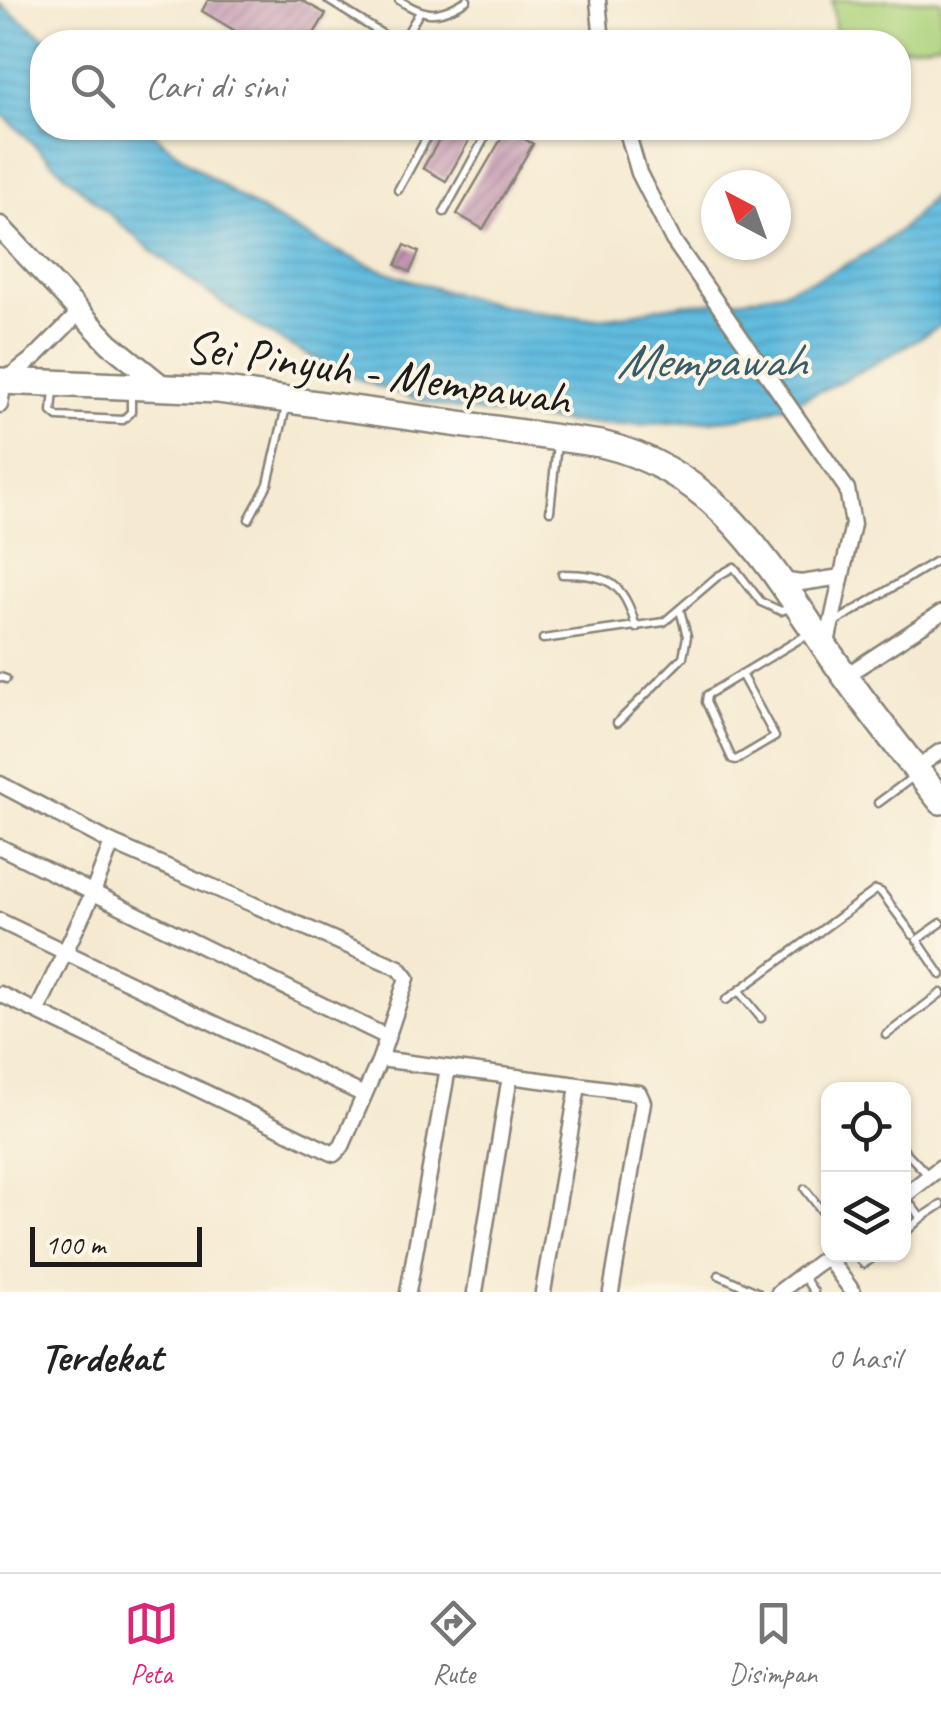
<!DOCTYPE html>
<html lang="id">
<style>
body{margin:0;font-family:Caveat,sans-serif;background:#f2f2f2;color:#222}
.controls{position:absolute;right:30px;bottom:30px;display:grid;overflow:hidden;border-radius:20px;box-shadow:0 2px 8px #0004}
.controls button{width:90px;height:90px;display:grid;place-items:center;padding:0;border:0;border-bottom:2px solid #e0e0e0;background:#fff;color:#222;font:50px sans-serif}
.compass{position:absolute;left:701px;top:170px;width:90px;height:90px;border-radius:50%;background:#fff;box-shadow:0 2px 8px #0004;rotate:319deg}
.scale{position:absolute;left:30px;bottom:25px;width:172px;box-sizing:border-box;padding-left:10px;border:5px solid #1c1c1c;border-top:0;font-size:28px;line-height:35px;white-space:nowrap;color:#1c1c1c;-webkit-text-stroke:8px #fcf5e5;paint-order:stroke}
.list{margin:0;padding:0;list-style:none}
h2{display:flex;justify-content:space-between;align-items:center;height:130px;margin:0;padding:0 40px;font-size:42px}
h2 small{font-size:32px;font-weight:400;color:#767676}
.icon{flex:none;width:55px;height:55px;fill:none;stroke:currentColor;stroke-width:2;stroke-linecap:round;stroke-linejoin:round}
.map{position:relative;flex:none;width:941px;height:1292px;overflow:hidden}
.search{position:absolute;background:#fff;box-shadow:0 2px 8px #0004;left:30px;right:30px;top:30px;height:110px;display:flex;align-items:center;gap:25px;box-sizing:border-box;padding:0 35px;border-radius:40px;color:#767676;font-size:38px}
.sheet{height:280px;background:#fff}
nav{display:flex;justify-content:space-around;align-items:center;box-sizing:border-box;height:140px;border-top:2px solid #e0e0e0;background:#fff;font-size:28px;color:#767676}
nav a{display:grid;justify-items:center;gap:5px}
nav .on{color:#db2777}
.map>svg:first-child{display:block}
</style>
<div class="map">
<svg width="941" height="1292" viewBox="0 0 941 1292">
<defs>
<pattern id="water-rules" width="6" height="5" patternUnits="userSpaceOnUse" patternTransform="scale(2.5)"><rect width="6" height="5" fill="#60bbde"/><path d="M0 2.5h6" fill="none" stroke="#53a0be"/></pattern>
<pattern id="building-hatch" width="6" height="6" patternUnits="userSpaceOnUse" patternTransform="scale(2.5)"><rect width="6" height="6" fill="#c395b1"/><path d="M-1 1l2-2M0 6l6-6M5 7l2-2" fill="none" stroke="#9e798f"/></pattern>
</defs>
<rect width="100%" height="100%" fill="#fcf5e5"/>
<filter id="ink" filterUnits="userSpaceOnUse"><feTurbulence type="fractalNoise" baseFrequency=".01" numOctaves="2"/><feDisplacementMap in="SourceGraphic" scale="20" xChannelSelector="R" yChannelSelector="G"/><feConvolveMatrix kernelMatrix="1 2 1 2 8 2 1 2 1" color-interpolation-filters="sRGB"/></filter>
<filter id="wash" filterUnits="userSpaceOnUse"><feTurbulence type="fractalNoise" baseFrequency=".0048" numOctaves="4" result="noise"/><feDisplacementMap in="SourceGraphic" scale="40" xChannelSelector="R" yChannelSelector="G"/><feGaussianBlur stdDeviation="2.25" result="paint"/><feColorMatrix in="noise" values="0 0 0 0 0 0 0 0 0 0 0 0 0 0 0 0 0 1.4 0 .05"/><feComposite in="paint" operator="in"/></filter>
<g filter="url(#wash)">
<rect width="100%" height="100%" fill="#f5ead1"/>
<polygon fill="#add37d" stroke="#64784c" stroke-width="2.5" points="832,0 941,0 941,43 899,48 898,42 837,42"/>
<path fill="url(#water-rules)" stroke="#3e6c7d" stroke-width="2.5" d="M0,4l51,38h-9v86h105c104,89 220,149 354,177 33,6 72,15 105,12 25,-2 50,-10 75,-13 25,-2 51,-2 75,-7 53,-11 116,-40 155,-77 11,-11 20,-23 30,-34v139c-49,30 -115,68 -169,85 -36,12 -82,11 -120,14 -41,3 -80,-1 -121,-5 -29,-4 -61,-6 -89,-13 -173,-40 -319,-174 -442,-294z"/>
<g id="blocks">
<g fill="url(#building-hatch)">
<polygon points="208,0 301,0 326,14 309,42 254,42 202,11"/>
<polygon points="446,128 476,128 446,181 423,168"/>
<polygon points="507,129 533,144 483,229 457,214"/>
<polygon points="405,245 419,252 410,272 396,265"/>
</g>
</g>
</g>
<g filter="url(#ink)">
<use href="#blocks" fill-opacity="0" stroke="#888376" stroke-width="2.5"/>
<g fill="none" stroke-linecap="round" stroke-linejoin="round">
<defs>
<g id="lane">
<polyline points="328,0 395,42"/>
<path d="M399,0c28,18 40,17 68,0"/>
<polyline points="402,42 419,13"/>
<polyline points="536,128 543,131"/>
<polyline points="398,190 432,128"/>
<polyline points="444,212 490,128"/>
<polyline points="54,390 52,412 58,417 123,420 131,412 131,392"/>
<polyline points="550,511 557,444"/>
<polyline points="249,519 268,484 286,407"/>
<path d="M562,574c45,0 63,8 74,54"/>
<polyline points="832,624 936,561"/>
<polyline points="543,639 664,622 718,576 734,567 761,602 781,611 792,607"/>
<polyline points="741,674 775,737 736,760 732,759 706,702 707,695 808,634"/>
<polyline points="0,677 6,679"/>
<polyline points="617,723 683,657 687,636 680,610"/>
<polyline points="878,803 913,777"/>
<polyline points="917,940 941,923"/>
<polyline points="920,944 941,975"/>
<polyline points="739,991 761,1018"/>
<polyline points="726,1000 876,890 881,892 913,935"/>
<polyline points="886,1035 941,993"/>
<polyline points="904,1150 929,1176"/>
<polyline points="805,1189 828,1219"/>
<polyline points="905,1197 921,1218 908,1230"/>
<polyline points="921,1218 941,1205"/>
<polyline points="856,1254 864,1264 878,1254"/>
<polyline points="719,1275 757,1292"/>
<polyline points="803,1276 814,1292"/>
</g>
<g id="street">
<polyline points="598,0 602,42"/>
<polyline points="626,128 639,173 673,240 847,489 853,524 826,648"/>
<polyline points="0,405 4,381 36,356 79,313"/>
<polyline points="781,580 801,583 841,577"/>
<polyline points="845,676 941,613"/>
<polyline points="916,768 941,751"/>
<polyline points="0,784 112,843 399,968 407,978 380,1059 342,1146 334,1154 0,994"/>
<polyline points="0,847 387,1037"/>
<polyline points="0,921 362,1094"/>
<polyline points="37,1011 92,895 112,843"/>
<polyline points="380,1059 639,1093 643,1102 611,1292"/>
<polyline points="904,1196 941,1167"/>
<polyline points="827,1257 853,1292"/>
<polyline points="408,1292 448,1068"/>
<polyline points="475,1292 510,1076"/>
<polyline points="543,1292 578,1086"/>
<polyline points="779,1292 830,1254"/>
</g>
<polyline id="secondary" points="0,227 109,343 161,385"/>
<path id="highway" d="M0,381l218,9 383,54c125,29 174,133 242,229 31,44 65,86 98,128"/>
</defs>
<use href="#lane" stroke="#888376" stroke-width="11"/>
<use href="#street" stroke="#888376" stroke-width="19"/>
<use href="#secondary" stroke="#888376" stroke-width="25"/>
<use href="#highway" stroke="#888376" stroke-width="30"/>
<use href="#lane" stroke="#fff" stroke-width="6"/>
<use href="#street" stroke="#fff" stroke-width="14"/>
<use href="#secondary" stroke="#fff" stroke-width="20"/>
<use href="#highway" stroke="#fff" stroke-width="25"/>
</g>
</g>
<g text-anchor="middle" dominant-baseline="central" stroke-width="8" stroke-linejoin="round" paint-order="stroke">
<g font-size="48" fill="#1c1c1c" stroke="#fcf5e5">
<text transform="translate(378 372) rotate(8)">Sei Pinyuh - Mempawah</text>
</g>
<g font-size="50" font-style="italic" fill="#375c6a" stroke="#fcf5e5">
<text x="711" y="360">Mempawah</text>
</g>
</g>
</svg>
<div class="controls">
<button><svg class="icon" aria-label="locate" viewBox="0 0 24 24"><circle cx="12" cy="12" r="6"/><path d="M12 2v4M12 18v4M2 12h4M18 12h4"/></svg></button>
<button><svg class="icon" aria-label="layers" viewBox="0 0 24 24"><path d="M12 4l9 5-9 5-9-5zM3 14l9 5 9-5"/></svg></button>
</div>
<svg class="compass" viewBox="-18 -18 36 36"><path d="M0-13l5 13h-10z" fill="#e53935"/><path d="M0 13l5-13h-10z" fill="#767676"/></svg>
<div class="scale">100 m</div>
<div class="search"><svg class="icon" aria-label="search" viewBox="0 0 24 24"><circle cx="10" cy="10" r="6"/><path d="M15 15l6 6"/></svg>Cari di sini</div>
</div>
<section class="sheet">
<h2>Terdekat<small>0 hasil</small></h2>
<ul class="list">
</ul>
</section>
<nav>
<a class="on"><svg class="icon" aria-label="map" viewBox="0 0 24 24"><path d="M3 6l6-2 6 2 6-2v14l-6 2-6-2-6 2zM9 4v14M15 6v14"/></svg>Peta</a>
<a><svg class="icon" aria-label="directions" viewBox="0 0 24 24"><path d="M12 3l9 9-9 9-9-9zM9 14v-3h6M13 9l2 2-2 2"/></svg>Rute</a>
<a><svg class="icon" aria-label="saved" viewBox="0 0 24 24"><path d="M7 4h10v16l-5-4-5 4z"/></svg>Disimpan</a>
</nav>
